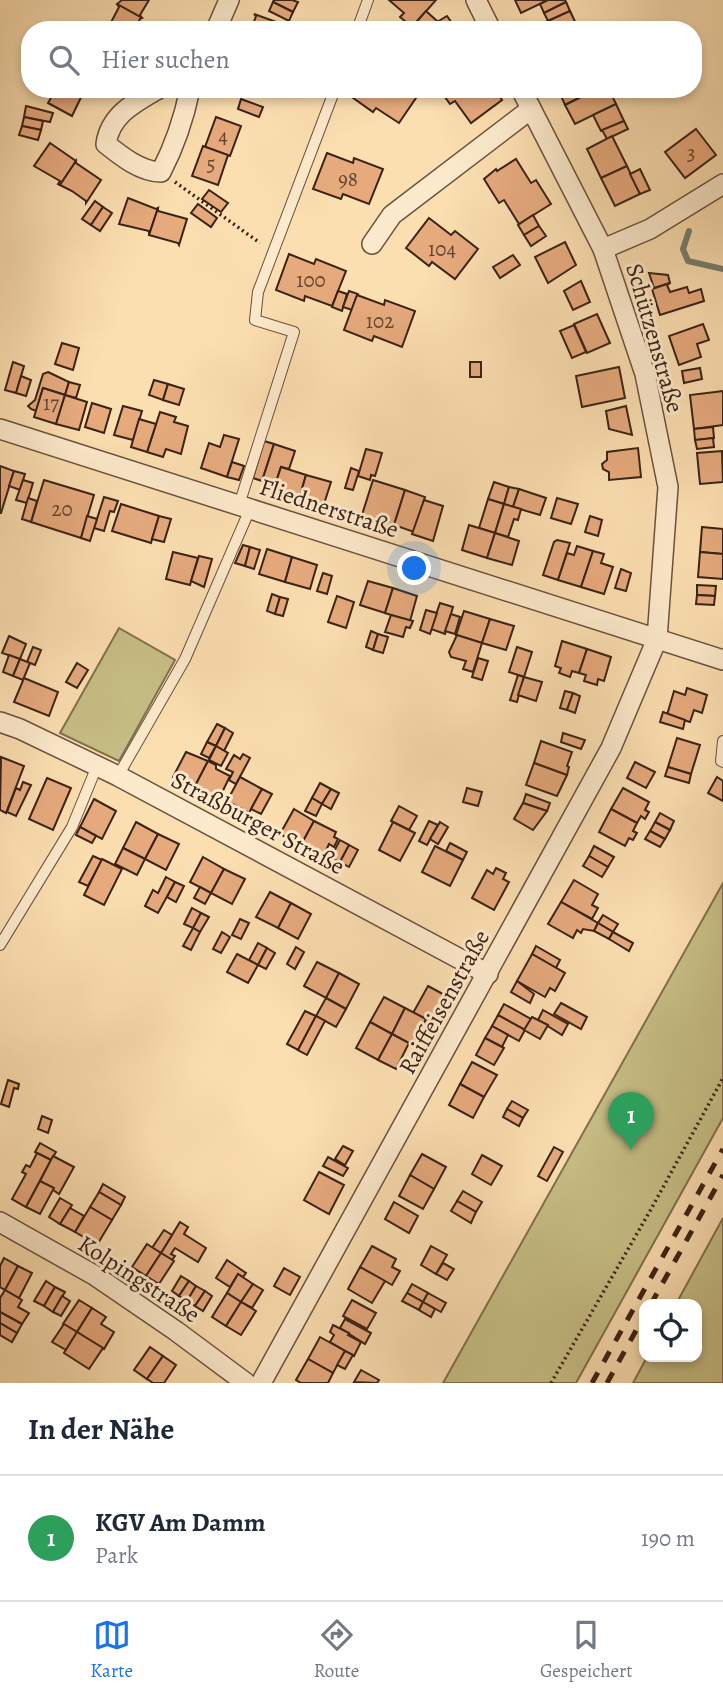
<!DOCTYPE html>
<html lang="de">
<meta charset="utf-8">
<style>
body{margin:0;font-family:Alegreya,serif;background:#f6f6f7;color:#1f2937}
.controls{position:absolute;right:21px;bottom:21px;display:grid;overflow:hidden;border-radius:14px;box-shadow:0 4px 10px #0003}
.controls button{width:63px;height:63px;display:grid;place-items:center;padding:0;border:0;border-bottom:2px solid #e0e1e3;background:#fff;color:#1f2937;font:35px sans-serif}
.you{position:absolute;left:415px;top:569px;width:24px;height:24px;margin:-18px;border:5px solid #fff;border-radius:50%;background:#1a73e8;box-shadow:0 0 0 10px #1a73e833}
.badge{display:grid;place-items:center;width:46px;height:46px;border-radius:50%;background:#1a73e8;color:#fff;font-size:23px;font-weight:700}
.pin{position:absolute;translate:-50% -58px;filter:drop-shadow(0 2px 4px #0008)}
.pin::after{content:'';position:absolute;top:37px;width:24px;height:21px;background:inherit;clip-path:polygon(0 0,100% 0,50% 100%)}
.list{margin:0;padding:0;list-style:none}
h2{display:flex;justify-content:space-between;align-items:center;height:91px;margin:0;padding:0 28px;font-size:30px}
h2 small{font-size:23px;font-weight:400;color:#747a83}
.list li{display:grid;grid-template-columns:46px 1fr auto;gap:21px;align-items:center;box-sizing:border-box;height:126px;padding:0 28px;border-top:2px solid #e0e1e3}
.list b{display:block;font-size:26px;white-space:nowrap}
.list p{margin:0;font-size:23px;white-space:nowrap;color:#747a83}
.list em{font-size:23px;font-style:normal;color:#747a83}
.icon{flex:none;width:38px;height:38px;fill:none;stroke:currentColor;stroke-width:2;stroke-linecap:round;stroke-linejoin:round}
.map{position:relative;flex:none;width:723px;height:1383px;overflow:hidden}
.search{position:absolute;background:#fff;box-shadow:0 4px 10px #0003;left:21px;right:21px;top:21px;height:77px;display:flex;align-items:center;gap:18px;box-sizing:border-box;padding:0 24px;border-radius:28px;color:#747a83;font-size:26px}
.sheet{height:217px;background:#fff}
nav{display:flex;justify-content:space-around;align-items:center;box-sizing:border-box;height:98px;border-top:2px solid #e0e1e3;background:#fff;font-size:19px;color:#747a83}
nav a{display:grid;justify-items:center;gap:4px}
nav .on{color:#1a73e8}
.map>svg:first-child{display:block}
</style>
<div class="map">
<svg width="723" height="1383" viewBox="0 0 723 1383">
<rect width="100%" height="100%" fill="#fcdfb1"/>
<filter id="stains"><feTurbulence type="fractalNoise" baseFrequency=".00286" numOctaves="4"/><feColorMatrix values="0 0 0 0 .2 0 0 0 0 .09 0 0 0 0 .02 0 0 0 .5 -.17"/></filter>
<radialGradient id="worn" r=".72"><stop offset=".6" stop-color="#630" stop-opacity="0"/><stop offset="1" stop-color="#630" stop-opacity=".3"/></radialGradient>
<g fill="#c7bf86" stroke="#80704e" stroke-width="2">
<polygon points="119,628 175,660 119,761 60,733"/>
<polygon points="723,883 723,1118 576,1383 443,1383"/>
<polygon points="723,1218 723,1383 633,1383 647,1357 697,1357 697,1304 676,1304"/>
</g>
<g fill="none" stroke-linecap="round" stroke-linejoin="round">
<polyline stroke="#777e71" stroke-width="6" points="689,231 683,249 688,261 723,269"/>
</g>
<g fill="#e6aa7d" stroke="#3a2215" stroke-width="2">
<polygon points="122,0 149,0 140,15 142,18 117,4"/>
<polygon points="274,0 292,0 298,2 293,12 273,2"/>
<polygon points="389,0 436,0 412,27 400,17 404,13"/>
<polygon points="515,0 548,0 521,13"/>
<polygon points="548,0 565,0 566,2 544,13 540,4"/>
<polygon points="273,2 293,12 289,21 269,11"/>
<polygon points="566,2 570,11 548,21 544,13"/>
<polygon points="117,4 142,18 140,19 134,30 107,30 119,7"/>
<polygon points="426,11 437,21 424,30 414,30 412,27"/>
<polygon points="570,11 579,30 531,30 548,21"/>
<polygon points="254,14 279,23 279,25 277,24 275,30 251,30 256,16"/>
<polygon points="447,16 452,23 441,30 435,30 432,25"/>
<polygon points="56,89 85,89 72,116 48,103"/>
<polygon points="353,89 417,89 420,92 399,123 376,108 373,112 349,95"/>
<polygon points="439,89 494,89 502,100 471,123 455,101 450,104"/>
<polygon points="558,89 597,89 565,105"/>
<polygon points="597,89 609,89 616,104 575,124 565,105"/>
<polygon points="241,99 263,107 259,117 238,109"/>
<polygon points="616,104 624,121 601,131 593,115"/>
<polygon points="26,106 53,113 50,122 24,117"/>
<polygon points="24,117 43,121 41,130 22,126"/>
<polygon points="216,117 241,126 230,156 205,147"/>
<polygon points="624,121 628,129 607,139 602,130"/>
<polygon points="22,126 41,130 38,140 19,135"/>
<polygon points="696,129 716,155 685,178 665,152"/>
<polygon points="612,136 627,166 601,178 587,149"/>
<polygon points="50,143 76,161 60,185 58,184 60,181 34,166"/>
<polygon points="203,146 228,155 218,185 192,176"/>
<polygon points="327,153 353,163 354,158 383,169 369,204 343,194 341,199 313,189"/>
<polygon points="516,159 531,183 536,180 551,204 519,224 504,200 499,203 484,179 496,169 497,171"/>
<polygon points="76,161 76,163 101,180 86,203 86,201 72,191 60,185"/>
<polygon points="627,166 640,194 615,206 601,178"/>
<polygon points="640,169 650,190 640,194 630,174"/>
<polygon points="209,190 228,203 221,212 202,199"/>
<polygon points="128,198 156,209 158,208 149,235 149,231 119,224"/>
<polygon points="95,201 103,207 91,225 82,219"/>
<polygon points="198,204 217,218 211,227 191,213"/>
<polygon points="103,207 112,213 100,231 91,225"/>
<polygon points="158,208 158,211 187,219 179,245 178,243 149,235"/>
<polygon points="533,215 539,226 524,235 518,225"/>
<polygon points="429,218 451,235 455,231 478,249 455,279 432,262 429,266 406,248"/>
<polygon points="539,226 546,236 531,246 524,235"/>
<polygon points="565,242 576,265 548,283 535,257"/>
<polygon points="289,254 314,264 316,259 346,271 332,306 305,296 304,301 276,290"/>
<polygon points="513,255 520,265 500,278 493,267"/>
<polygon points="649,273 668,275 670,283 654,288"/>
<polygon points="581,281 590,302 573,310 564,291"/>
<polygon points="670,283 667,285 670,292 687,287 689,293 701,289 704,301 660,315 652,289"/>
<polygon points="338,291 347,294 342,311 332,307"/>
<polygon points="349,291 358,294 352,310 343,307"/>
<polygon points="357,295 384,305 385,300 415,311 402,347 374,336 372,341 344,330"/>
<polygon points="597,314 610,343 587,353 574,324"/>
<polygon points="703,324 709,340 697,344 701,357 679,365 669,336"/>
<polygon points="574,325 586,352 572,358 560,331"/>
<polygon points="62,343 79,348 73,370 55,364"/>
<polygon points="13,362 24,366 16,393 5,390"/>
<rect x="470" y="362" width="11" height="15"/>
<polygon points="619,367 625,398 582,407 576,376"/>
<polygon points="700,368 702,379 684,383 682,371"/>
<polygon points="48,372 69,382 65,395 43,388 36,411 31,409 28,406 35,400 43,374"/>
<polygon points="21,376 31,380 26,396 16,393"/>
<polygon points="154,380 168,384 163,400 149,395"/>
<polygon points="69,382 80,385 76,398 65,395"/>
<polygon points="168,384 184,389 179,405 163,400"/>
<polygon points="43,388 65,395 56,424 34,417"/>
<polygon points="723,391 723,425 694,429 690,395"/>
<polygon points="65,395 87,402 79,430 56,424"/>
<polygon points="92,403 111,409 104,433 85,427"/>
<polygon points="123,406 142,411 133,440 114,435"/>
<polygon points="626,406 632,435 609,429 606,411"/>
<polygon points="160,412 176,417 174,422 188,426 181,454 166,449 163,457 147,452"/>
<polygon points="139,419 156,424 147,452 131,447"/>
<polygon points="713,427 714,438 695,440 694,429"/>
<polygon points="224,435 239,439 227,477 201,468 209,443 220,447"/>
<polygon points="713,438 714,447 697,449 695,440"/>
<polygon points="264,441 274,444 262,481 253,478"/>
<polygon points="274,444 295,451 289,469 281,467 273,491 267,489 268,483 262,481"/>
<polygon points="638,448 641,477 609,480 609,472 603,469 602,464 607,460 607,452"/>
<polygon points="366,449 382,453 375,476 371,475 370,480 358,476"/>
<polygon points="722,451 723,482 700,484 697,453"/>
<polygon points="232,462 244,466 239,480 227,477"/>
<polygon points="0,466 14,471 1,513 0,513"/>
<polygon points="281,467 306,475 299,499 273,491"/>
<polygon points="351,468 359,471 353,490 345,488"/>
<polygon points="14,471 25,474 20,490 9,486"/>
<polygon points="306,475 331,482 323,507 299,499"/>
<polygon points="23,480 33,483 27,503 16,500"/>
<polygon points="44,480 94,495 81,538 31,522"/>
<polygon points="373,480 405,490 393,528 361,518"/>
<polygon points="494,482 509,487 504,504 488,499"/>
<polygon points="509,487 519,489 513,507 504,504"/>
<polygon points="519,489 546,498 540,515 513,507"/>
<polygon points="405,490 425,497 414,532 394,525"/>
<polygon points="104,497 118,501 114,512 110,511 104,531 94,528"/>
<polygon points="28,498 37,501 31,522 22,519"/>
<polygon points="557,498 578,504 571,524 551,518"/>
<polygon points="488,499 504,504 495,533 479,528"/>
<polygon points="424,500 443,506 433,541 412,534"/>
<polygon points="121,504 159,516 151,543 112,531"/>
<polygon points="504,504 521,509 518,520 514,519 508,537 495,533"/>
<polygon points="87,516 97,519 90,541 81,538"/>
<polygon points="159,516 171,519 164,542 152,539"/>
<polygon points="590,516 602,520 598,536 585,532"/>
<polygon points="469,525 495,533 487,558 462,550"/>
<polygon points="702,527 723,529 723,554 700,552"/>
<polygon points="495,533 519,541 512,565 487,558"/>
<polygon points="557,540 570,543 558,580 543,575 554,542"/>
<polygon points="243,545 250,547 245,566 235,563"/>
<polygon points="577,546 593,551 581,587 558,580 567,553 574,555"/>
<polygon points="250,547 260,550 254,569 245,566"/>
<polygon points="267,549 292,557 285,582 259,574"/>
<polygon points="593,551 604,554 601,563 613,567 604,594 581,587"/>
<polygon points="173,552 198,558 190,585 166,579"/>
<polygon points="700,552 723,554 723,579 698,577"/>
<polygon points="199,556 212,559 204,587 191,581"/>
<polygon points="292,557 317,565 310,589 285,582"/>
<polygon points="621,569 631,573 626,591 615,588"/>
<polygon points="323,573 332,576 327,594 317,591"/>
<polygon points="368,581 393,588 385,613 360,605"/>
<polygon points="697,585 716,586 715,596 697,595"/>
<polygon points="393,588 417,596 410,621 385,613"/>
<polygon points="272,594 280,597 275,614 267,611"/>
<polygon points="697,595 715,596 714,605 696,604"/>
<polygon points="337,596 354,602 346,628 328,622"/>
<polygon points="280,597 288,599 283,616 275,614"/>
<polygon points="440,603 453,607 445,634 431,629"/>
<polygon points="426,610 437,613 430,634 420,630"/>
<polygon points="464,611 490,619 482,643 456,635"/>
<polygon points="451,614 460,617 455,634 445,631"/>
<polygon points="391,615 413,621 410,628 406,627 403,637 385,632"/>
<polygon points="490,619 514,626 506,650 482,643"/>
<polygon points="371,631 378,634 373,650 366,647"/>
<polygon points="378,634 388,637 383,653 373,650"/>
<polygon points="457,635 482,643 473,672 463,669 466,661 451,657 449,652"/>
<polygon points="9,636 26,644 20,659 2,653"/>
<polygon points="562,641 587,649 579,673 572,671 570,677 559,673 561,668 555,666"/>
<polygon points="33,647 41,650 35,665 27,662"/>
<polygon points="517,647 532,652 524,677 509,672"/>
<polygon points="587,649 611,657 604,681 598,679 597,685 584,681 586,675 579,673"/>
<polygon points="9,655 20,659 13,676 3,672"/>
<polygon points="478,658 488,661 482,680 472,677"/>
<polygon points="20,659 30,663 23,680 13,676"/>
<polygon points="77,663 88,670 77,688 66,682"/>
<polygon points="518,675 524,677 517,702 510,700"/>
<polygon points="524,677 542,682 536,701 518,695"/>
<polygon points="24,678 58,692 49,716 14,702"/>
<polygon points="687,688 707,695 702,713 694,710 690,722 667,715 674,691 685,695"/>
<polygon points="565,691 573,693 567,710 560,708"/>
<polygon points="573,693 580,696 575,713 567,710"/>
<polygon points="663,712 685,720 683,729 660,722"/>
<polygon points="217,724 225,728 216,746 207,742"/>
<polygon points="225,728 233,733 224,751 216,746"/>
<polygon points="563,733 585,740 581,749 561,742"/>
<polygon points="677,738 700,745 691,774 668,767"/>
<polygon points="541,741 572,752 567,766 569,767 567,775 534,763"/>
<polygon points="207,742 216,746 209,758 201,754"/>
<polygon points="216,746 228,753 221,766 209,760"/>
<polygon points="186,752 208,761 194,788 173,777"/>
<polygon points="243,754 250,758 236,784 229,780 233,772 226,769 234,755 240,759"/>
<polygon points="1,757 24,766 6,813 0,810"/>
<polygon points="208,761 216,765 216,769 230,776 218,801 194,788"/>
<polygon points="635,762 655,772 646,788 627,778"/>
<polygon points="534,763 567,775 557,796 526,785"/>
<polygon points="668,767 691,774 689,783 665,776"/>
<polygon points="240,777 262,789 249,813 227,801"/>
<polygon points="717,777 723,781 723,801 708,793"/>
<polygon points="47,778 71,788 53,830 29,819"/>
<polygon points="23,782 31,785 16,816 7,812 16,788 20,790"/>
<polygon points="320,783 331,789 322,804 312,798"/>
<polygon points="467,788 482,792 478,806 463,802"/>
<polygon points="623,788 649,802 645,810 649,812 645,819 641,816 637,823 611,809"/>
<polygon points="262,789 272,794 261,814 251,809"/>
<polygon points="331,789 339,793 331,809 322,804"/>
<polygon points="526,794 550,803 547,811 523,803"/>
<polygon points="312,798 322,804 316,816 305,811"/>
<polygon points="94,799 116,811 102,839 80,827"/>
<polygon points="523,803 547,811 533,830 514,819"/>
<polygon points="399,806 417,816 409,830 391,821"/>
<polygon points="294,809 314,821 301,845 280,834"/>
<polygon points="611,809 637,823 633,831 637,833 633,840 629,838 625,846 599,832"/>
<polygon points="660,813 674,821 670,830 655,822"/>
<polygon points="314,821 336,832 334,837 338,839 334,847 329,844 323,857 301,845"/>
<polygon points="429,821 438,825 427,845 419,841"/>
<polygon points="136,822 158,834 145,859 123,848"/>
<polygon points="393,822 415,833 400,861 379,850"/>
<polygon points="440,822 448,827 438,844 430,839"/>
<polygon points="655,822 670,830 665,839 650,831"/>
<polygon points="80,827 96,836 92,843 76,835"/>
<polygon points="650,831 665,839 660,847 645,839"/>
<polygon points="158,834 179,844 166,870 145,859"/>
<polygon points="340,840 349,845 340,862 331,857"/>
<polygon points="450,843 467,852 463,860 446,851"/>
<polygon points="349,845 358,850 349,867 340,862"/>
<polygon points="435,846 463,860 450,886 422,872"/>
<polygon points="594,846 614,857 608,867 589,856"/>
<polygon points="123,848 145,859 137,875 115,864"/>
<polygon points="93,856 102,860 88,886 79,882"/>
<polygon points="589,856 608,867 602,877 583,866"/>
<polygon points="203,857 224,869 211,893 190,882"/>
<polygon points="102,859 122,869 104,905 84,895"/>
<polygon points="496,868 506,873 503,879 509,882 494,910 472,898 487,870 493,874"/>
<polygon points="224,869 245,879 232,904 211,893"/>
<polygon points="166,877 175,882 158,913 145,906 153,890 158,893"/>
<polygon points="574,880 598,894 592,905 598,908 592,919 561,902"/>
<polygon points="175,882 184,886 176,902 167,897"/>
<polygon points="200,887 211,893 205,904 194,898"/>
<polygon points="270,892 291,903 278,928 256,917"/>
<polygon points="561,902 598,923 594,931 583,929 581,933 577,930 573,938 548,924"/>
<polygon points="291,903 311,914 298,939 278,928"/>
<polygon points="192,908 201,913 193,928 184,924"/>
<polygon points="201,913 209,917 200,932 193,928"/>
<polygon points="603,915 618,924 613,932 598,923"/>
<polygon points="240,919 249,923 241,939 232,935"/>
<polygon points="598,923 613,932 609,939 594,931"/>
<polygon points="193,928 200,932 191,950 183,946"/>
<polygon points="222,932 230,937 221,953 213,949"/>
<polygon points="613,932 633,943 629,951 609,939"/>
<polygon points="258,943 267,948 258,965 249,960"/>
<polygon points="536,946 560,960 556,968 532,954"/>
<polygon points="296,947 304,952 295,969 287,964"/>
<polygon points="267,948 275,953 266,969 258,965"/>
<polygon points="237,954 258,965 248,983 227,972"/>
<polygon points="532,954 565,973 555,991 550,988 545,997 517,981"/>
<polygon points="317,962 339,973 326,998 304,986"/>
<polygon points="339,973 359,984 346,1009 326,998"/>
<polygon points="517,981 534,994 530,1003 511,992"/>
<polygon points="428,986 454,1000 427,1052 412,1045 426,1019 413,1013"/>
<polygon points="384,997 405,1008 392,1034 370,1022"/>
<polygon points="326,998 346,1009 336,1027 316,1016"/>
<polygon points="561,1003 587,1017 581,1029 554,1014"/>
<polygon points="504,1004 531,1019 525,1030 498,1015"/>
<polygon points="405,1008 426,1019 412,1045 392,1034"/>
<polygon points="543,1010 568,1024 562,1035 538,1020"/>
<polygon points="305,1011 316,1016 298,1050 287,1044"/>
<polygon points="498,1015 525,1030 519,1041 492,1026"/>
<polygon points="316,1016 325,1021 307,1055 298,1050"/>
<polygon points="532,1017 548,1025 540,1039 524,1030"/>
<polygon points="370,1022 392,1034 378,1060 356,1048"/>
<polygon points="492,1026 508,1035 502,1047 485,1038"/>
<polygon points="392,1034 409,1043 396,1069 378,1060"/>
<polygon points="485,1038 504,1048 494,1065 476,1055"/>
<polygon points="472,1062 497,1075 484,1097 460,1084"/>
<polygon points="8,1080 19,1084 18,1089 14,1088 9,1107 1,1104"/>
<polygon points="460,1084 484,1097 473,1118 449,1105"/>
<polygon points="512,1101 528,1110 523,1118 507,1109"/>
<polygon points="507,1109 523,1118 519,1126 503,1117"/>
<polygon points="42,1116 52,1120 48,1133 38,1129"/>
<polygon points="40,1143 56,1152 51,1160 35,1152"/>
<polygon points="343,1146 353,1151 345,1165 335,1159"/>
<polygon points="554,1147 563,1152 547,1181 538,1176"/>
<polygon points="37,1153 51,1160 26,1207 12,1199 26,1174 22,1172 26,1165 30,1167"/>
<polygon points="422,1154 446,1167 434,1189 410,1175"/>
<polygon points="482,1155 502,1166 491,1185 472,1174"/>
<polygon points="53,1156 74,1167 59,1194 40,1181"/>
<polygon points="328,1157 348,1168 343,1176 323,1166"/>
<polygon points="319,1172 344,1185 329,1214 304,1200"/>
<polygon points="410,1175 434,1189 423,1209 399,1196"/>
<polygon points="40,1181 54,1188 40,1214 26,1207"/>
<polygon points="103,1184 125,1197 121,1205 99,1192"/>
<polygon points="463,1191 482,1202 476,1212 457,1201"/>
<polygon points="99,1192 121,1205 112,1220 90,1207"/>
<polygon points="60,1198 72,1205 60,1224 49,1217"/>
<polygon points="457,1201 476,1212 471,1223 451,1211"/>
<polygon points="394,1202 418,1216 409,1233 385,1219"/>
<polygon points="90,1207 112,1220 97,1245 75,1232"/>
<polygon points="70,1208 84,1216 75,1232 60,1224"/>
<polygon points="180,1222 188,1227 184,1234 206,1248 198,1262 175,1248 171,1254 175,1256 172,1260 161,1253"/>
<polygon points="164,1230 172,1235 161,1253 152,1248"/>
<polygon points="147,1244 161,1253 146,1276 132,1267"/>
<polygon points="372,1246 396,1259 392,1267 400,1271 392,1285 360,1267"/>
<polygon points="431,1246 447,1255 436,1274 421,1265"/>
<polygon points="161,1253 174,1261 159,1284 146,1276"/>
<polygon points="4,1258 18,1266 5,1290 0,1287 0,1266"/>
<polygon points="227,1260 246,1273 243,1277 238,1274 230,1287 216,1278"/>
<polygon points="443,1263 454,1269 447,1280 436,1274"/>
<polygon points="18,1266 32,1273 19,1298 5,1290"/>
<polygon points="360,1267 385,1281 372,1303 348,1289"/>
<polygon points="284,1268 300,1277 290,1295 274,1286"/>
<polygon points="238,1274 253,1284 241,1302 227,1293"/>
<polygon points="181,1276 189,1281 179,1296 172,1291"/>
<polygon points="46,1281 55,1287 44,1306 34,1301"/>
<polygon points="189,1281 196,1286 187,1301 179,1296"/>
<polygon points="253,1284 263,1290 252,1308 241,1302"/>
<polygon points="412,1284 428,1293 423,1302 407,1293"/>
<polygon points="196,1286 205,1291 195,1306 187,1301"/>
<polygon points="55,1287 65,1292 53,1312 44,1306"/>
<polygon points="5,1290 22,1300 18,1307 29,1313 22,1324 0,1312 0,1298"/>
<polygon points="205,1291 212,1296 203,1311 195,1306"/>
<polygon points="227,1293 241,1302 226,1326 212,1317"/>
<polygon points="407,1293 423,1302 419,1310 402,1301"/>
<polygon points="428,1293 446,1303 441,1312 423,1302"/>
<polygon points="62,1296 70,1301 61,1316 53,1312"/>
<polygon points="79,1300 92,1308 77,1332 63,1324"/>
<polygon points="352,1300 376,1313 367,1329 343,1316"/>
<polygon points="241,1302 256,1311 241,1335 226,1326"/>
<polygon points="423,1302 435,1309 431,1317 419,1310"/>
<polygon points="92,1308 106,1317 101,1324 114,1332 104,1349 77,1332"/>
<polygon points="0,1312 22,1324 17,1333 0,1323"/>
<polygon points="345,1319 371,1333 365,1344 340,1328"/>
<polygon points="0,1323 17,1333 12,1342 0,1335"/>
<polygon points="64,1324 77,1332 66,1350 52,1342"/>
<polygon points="333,1325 349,1333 348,1335 361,1342 354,1356 330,1342 334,1335 330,1332"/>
<polygon points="77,1332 103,1348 89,1369 64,1353"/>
<polygon points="320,1337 345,1351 333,1373 308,1359"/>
<polygon points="150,1347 163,1356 147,1379 134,1370"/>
<polygon points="345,1351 353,1355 345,1369 337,1365"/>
<polygon points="163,1356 176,1365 164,1383 153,1383 147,1379"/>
<polygon points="308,1359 333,1373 328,1383 301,1383 296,1380"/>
<polygon points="361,1370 379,1380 377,1383 354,1382"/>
</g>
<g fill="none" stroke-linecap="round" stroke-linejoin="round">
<defs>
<g id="service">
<polyline points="357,30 368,0"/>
<polyline points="239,505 294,332 255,320 258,292 335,89"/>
<polyline points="723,741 721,761 723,762"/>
<polyline points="118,776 185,659 250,509"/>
<polyline points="0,945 72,827 97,766"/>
</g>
<g id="minor">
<polyline points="476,0 491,30"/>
<polyline points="216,30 229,0"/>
<path d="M158,89c-24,14 -48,26 -52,55 15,12 35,28 55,28 14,-27 23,-54 29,-83"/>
<polyline points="372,244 392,215 531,109"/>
<polyline points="603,249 650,229 723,184"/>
<polyline points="0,429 723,660"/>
<polyline points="0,722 20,729 118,776 488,974"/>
<polyline points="0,1222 94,1275 176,1331 246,1383"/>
<polyline points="261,1383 611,748 657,639 668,487 645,374 603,249 521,89"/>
</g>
</defs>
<use href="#service" stroke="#6a513c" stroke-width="12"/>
<use href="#minor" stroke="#6a513c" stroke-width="22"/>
<g stroke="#3a2215" stroke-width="3.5" stroke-dasharray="2 3.5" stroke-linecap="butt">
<polyline points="175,182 260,243"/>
<polyline points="551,1383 650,1211 723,1078"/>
</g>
<use href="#service" stroke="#fdeacc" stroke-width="10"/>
<use href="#minor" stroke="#fdeacc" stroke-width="19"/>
<g stroke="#3a2215" stroke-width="5" stroke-dasharray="12 12" stroke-linecap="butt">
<polyline points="651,1304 723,1175"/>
<polyline points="592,1383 723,1149"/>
<polyline points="607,1383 644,1316"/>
</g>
</g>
<g text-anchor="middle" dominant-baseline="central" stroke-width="6" stroke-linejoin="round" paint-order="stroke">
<g font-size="21" fill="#65442f">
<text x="223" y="136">4</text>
<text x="691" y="153">3</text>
<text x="211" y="164">5</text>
<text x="348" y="179">98</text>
<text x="442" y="249">104</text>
<text x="311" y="280">100</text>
<text x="380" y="321">102</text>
<text x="51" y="403">17</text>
<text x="62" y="509">20</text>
</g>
<g font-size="24" fill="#3a2215" stroke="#fdeacc">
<text transform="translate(655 338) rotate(74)">Schützenstraße</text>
<text transform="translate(329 508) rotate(18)">Fliednerstraße</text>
<text transform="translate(258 823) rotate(28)">Straßburger Straße</text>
<text transform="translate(444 1002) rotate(-61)">Raiffeisenstraße</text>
<text transform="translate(139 1279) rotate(33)">Kolpingstraße</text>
</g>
</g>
<rect width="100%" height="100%" filter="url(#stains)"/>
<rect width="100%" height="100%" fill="url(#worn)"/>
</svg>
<div class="controls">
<button><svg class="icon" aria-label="locate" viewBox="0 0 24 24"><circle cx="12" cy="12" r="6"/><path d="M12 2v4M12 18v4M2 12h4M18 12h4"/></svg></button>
</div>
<div class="you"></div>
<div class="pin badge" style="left:631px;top:1150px;background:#2e9e5b">1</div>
<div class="search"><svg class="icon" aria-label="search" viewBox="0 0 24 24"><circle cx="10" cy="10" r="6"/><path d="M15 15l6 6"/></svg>Hier suchen</div>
</div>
<section class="sheet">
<h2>In der Nähe<small></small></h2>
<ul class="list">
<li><span class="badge" style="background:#2e9e5b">1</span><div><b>KGV Am Damm</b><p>Park</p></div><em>190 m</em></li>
</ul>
</section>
<nav>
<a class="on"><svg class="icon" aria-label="map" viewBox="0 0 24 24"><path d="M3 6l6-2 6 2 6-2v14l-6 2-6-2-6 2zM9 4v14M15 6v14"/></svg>Karte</a>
<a><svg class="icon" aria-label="directions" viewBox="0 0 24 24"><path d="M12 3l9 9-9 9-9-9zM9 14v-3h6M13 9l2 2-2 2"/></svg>Route</a>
<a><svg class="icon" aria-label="saved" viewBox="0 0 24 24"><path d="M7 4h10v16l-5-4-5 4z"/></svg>Gespeichert</a>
</nav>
